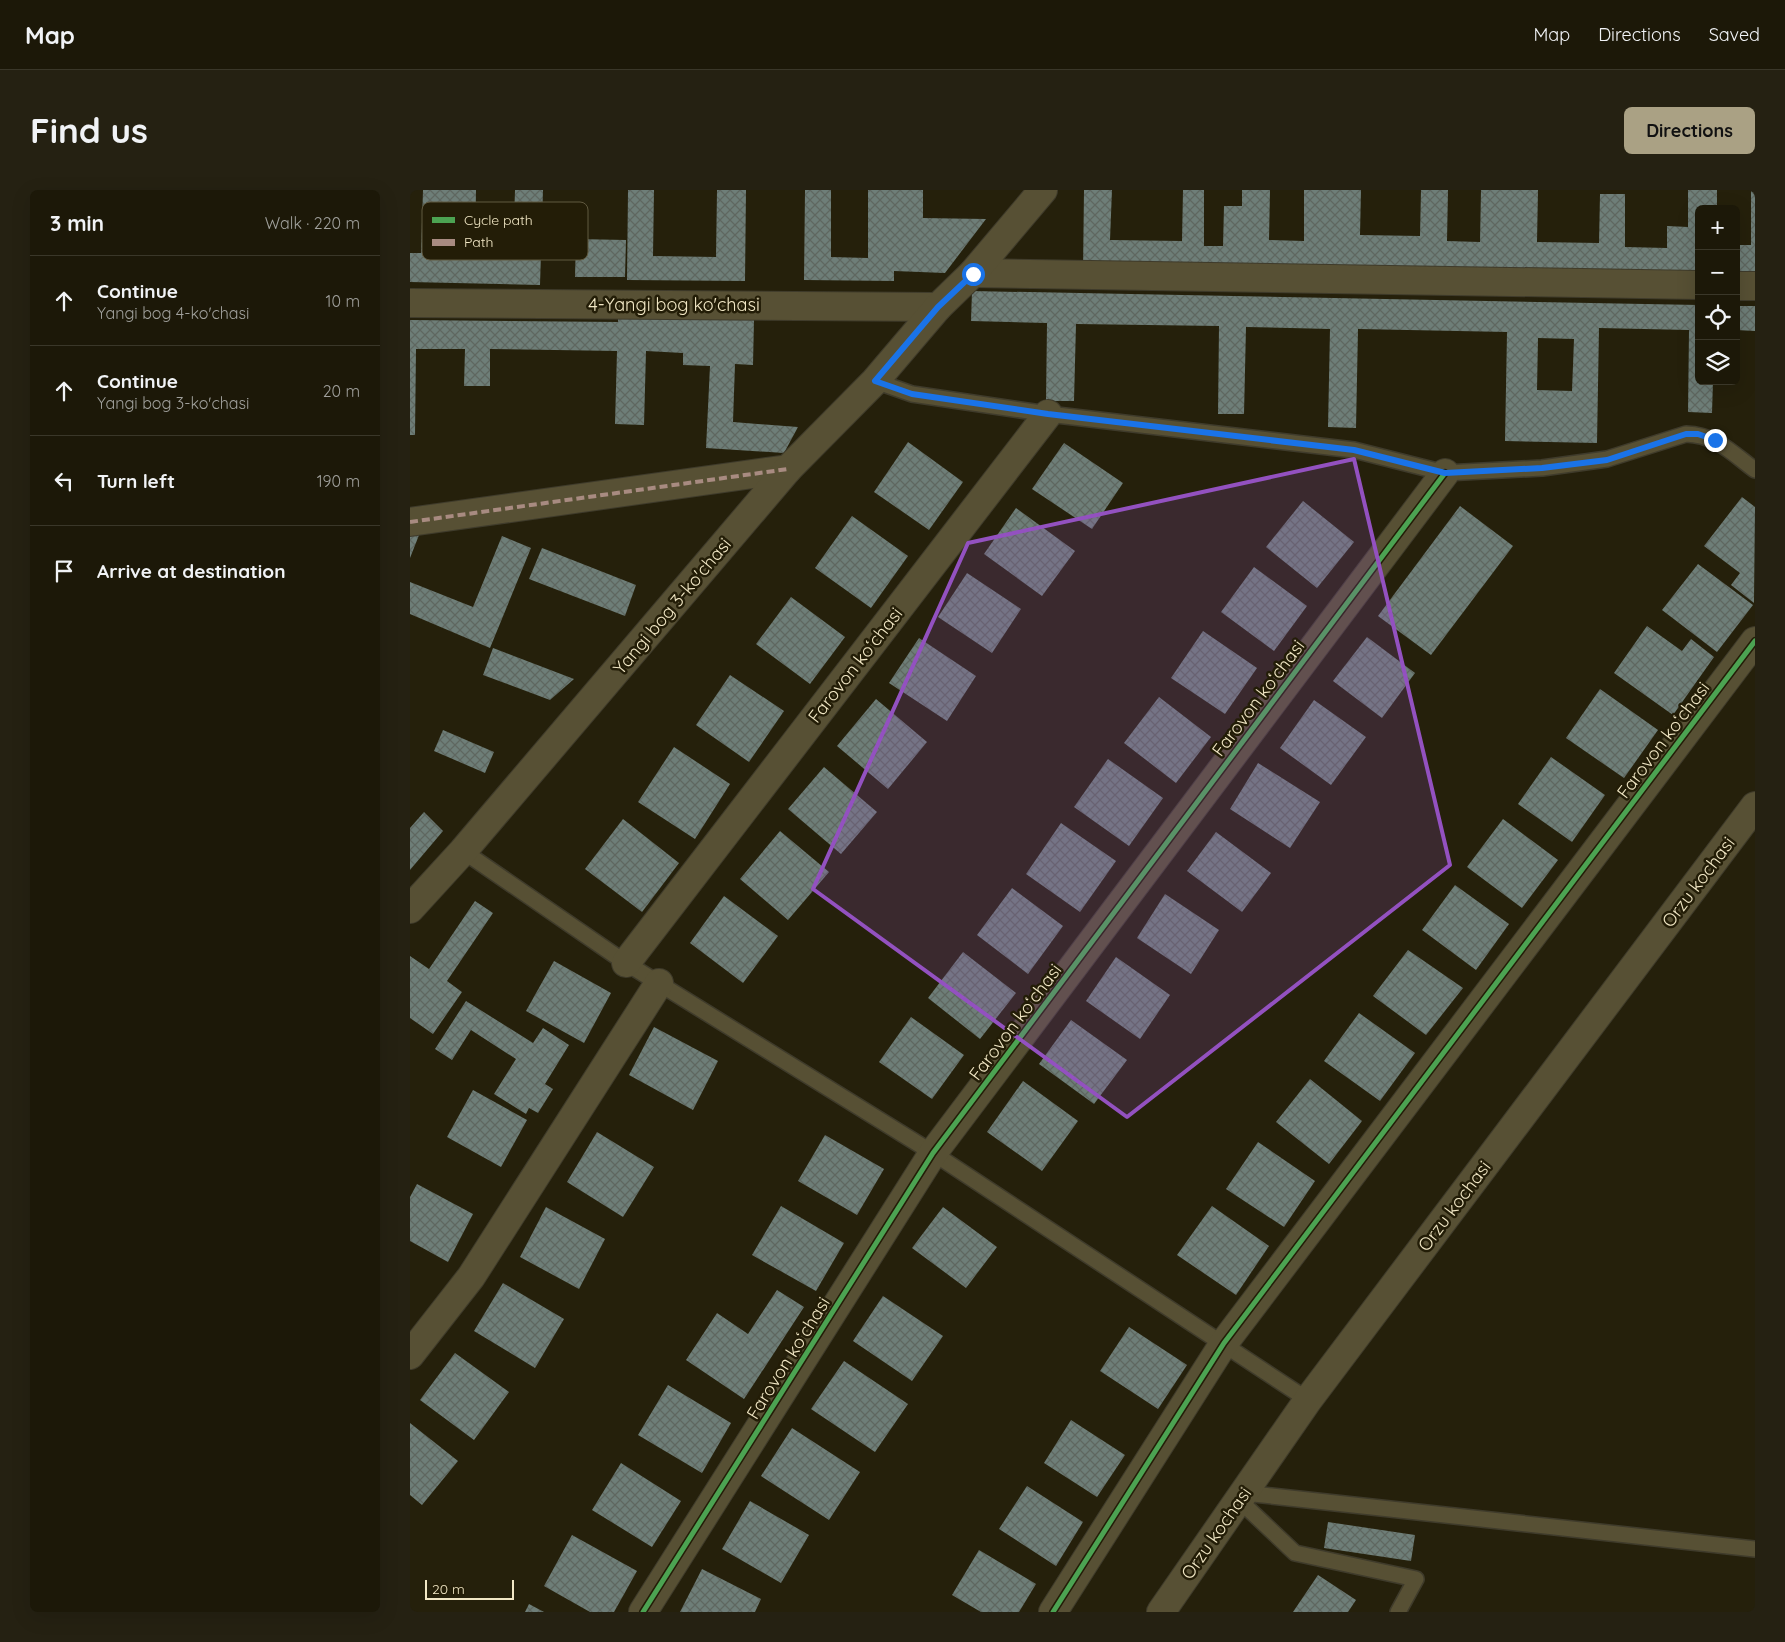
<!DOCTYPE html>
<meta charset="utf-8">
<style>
body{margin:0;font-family:Quicksand,sans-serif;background:#252112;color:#f1f3f6}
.controls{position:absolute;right:15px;top:15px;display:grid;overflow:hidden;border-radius:8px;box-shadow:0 5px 20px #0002}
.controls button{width:45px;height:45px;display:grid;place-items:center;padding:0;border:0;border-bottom:1px solid #3a3729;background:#1c1808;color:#f1f3f6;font:25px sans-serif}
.scale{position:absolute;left:15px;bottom:12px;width:89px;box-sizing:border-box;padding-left:5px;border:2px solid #f1e7c5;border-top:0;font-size:14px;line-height:18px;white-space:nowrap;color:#f1e7c5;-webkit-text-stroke:4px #231d07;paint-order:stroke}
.stop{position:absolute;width:15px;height:15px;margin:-11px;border:4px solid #1a73e8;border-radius:50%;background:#fff}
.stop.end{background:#1a73e8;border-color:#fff;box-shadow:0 1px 5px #0008}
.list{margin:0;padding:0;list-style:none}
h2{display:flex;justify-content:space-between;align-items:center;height:65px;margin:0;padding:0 20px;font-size:21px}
h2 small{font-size:16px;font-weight:400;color:#a0a09c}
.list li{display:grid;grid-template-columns:32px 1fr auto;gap:15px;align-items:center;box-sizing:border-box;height:90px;padding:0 20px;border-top:1px solid #3a3729}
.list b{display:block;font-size:19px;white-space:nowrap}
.list p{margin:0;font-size:16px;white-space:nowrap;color:#a0a09c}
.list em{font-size:16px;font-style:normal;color:#a0a09c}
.icon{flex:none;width:28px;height:28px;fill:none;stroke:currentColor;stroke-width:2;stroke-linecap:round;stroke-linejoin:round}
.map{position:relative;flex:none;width:1345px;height:1422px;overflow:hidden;border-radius:8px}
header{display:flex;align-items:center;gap:30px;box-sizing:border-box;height:70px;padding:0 25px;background:#1c1808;border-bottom:1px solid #3a3729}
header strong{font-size:24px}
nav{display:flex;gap:28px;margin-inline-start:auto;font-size:18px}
.intro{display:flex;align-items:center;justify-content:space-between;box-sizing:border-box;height:120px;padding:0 30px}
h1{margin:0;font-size:35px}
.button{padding:12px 22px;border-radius:8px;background:#aaa184;color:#111;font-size:18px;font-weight:700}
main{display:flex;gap:30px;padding:0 30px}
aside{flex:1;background:#1c1808;border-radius:8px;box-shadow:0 5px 20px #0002}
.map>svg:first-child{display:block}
</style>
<header>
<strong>Map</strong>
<nav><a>Map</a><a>Directions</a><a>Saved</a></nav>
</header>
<div class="intro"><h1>Find us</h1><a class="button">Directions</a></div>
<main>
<aside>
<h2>3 min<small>Walk · 220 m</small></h2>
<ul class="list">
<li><svg class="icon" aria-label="ahead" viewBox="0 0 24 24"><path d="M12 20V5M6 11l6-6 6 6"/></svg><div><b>Continue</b><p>Yangi bog 4-koʼchasi</p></div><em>10 m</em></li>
<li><svg class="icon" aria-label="ahead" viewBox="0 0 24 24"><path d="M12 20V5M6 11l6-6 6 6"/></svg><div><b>Continue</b><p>Yangi bog 3-koʼchasi</p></div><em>20 m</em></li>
<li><svg class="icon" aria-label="left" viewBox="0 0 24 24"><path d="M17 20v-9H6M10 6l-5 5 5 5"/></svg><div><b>Turn left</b></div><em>190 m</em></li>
<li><svg class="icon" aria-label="arrive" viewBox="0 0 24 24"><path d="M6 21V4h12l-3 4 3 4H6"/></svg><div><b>Arrive at destination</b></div></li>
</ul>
</aside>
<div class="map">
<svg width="1345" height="1422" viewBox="0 0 1345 1422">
<defs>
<pattern id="building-cross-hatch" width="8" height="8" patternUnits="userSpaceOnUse" patternTransform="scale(1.25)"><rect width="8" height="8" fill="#6e7e78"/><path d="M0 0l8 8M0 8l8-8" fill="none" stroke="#5f6760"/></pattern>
</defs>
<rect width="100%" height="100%" fill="#25200b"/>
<g fill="url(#building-cross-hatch)" fill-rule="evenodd">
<polygon points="13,0 66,0 65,62 103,63 105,0 133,0 130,95 0,92 0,63 11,63"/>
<polygon points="218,0 244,0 243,66 306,67 307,0 336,0 335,91 217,90"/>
<polygon points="395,0 421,0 421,67 458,68 458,0 513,0 513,28 576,29 535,83 484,81 484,91 394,90"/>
<polygon points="674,0 702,0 700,50 772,51 773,0 794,0 794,56 813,56 814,16 832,16 832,0 860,0 859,50 894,51 894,0 951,0 950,45 1010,46 1011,0 1038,0 1037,51 1070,52 1071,0 1128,0 1127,52 1189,53 1190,4 1215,4 1215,57 1257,58 1257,36 1278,37 1278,0 1307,0 1307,19 1289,19 1289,85 673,81"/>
<polygon points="1341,0 1345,0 1345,85 1326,85 1326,55 1341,55"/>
<polygon points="166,49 216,50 215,87 165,87"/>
<path d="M562,101l727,14v76h14l-1,32 -24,-1 1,-82 -90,-2 -2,115 -92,-2 2,-109 -149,-3 -2,99 -28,-1 2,-98 -84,-2 -2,87h-26l1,-88 -143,-2 -2,77h-28l1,-78 -76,-2zM1128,148l36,1 -2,52 -35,-1z"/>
<polygon points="1326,116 1345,116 1345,141 1326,140"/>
<polygon points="208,126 344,130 343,175 325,174 323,232 388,237 374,263 296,258 300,176 273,175 273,163 236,161 234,235 205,234 207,161 80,159 80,196 54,196 55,159 6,159 5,245 0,245 0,130 208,132"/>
<polygon points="498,252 553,292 519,340 464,302"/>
<polygon points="654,253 713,293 682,339 622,299"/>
<polygon points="1332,307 1345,317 1344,413 1321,395 1330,383 1294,356"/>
<polygon points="893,311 944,352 907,398 856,357"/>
<polygon points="1050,316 1103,356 1021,465 968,426"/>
<polygon points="606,318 665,361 632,406 574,364"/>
<polygon points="442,326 498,366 461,418 405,378"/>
<polygon points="11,340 0,368 0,341"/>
<polygon points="92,346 121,358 80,458 0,424 0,392 63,417"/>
<polygon points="132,358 226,395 215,426 119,389"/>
<polygon points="1288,374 1343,415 1307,462 1252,420"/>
<polygon points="844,377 897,416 864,461 811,422"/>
<polygon points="557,383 611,419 582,463 528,427"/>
<polygon points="381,407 435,447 400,494 346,454"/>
<polygon points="1237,436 1272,461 1281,449 1304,467 1263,525 1204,483"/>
<polygon points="793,441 847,478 815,524 761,488"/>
<polygon points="957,447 1005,483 972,528 923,491"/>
<polygon points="509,448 566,486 537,531 479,493"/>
<polygon points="83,458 164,489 140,510 73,485"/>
<polygon points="320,485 374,521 339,572 286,535"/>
<polygon points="1190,499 1248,540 1214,588 1156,548"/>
<polygon points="749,507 801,547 766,593 714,553"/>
<polygon points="466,509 517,552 478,599 427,556"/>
<polygon points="904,510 956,547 921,595 870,558"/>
<polygon points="33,540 84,562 75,583 24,561"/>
<polygon points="264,557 320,594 285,649 228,612"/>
<polygon points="1141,567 1195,605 1162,652 1108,614"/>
<polygon points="698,569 753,608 719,656 664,617"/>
<polygon points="848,573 910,612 880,658 820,619"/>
<polygon points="414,577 467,622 431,664 378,619"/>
<polygon points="14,622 33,641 0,680 0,638"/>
<polygon points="213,629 269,673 232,722 175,679"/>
<polygon points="1093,629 1148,670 1112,718 1057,677"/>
<polygon points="651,633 706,671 670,722 616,684"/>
<polygon points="370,641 419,682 378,730 330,689"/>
<polygon points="806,642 861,683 832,722 777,681"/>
<polygon points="1045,695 1099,734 1066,780 1012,740"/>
<polygon points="602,698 653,736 618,784 567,745"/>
<polygon points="755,704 809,740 781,784 727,748"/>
<polygon points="314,706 368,746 333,793 280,753"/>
<polygon points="65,711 83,723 37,791 52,802 23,844 0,828 0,766 19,779"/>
<polygon points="998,760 1053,798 1016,845 963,806"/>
<polygon points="553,762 606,803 570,849 518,808"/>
<polygon points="706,767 760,805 730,849 676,811"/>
<polygon points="144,771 201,803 174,853 116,821"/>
<polygon points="56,811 123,853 133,838 159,855 135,894 143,899 128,923 119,918 116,924 84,904 106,869 61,840 42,870 25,859"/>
<polygon points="949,823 1005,863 970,911 914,871"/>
<polygon points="501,827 554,865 522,909 469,872"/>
<polygon points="661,830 717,870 684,914 629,874"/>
<polygon points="244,837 308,871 283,920 219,885"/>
<polygon points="900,889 952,931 919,974 866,932"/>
<polygon points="613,891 668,931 632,981 577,942"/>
<polygon points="63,900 117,930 91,977 37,947"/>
<polygon points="187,942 244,977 213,1027 157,992"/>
<polygon points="415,945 474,979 447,1025 388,991"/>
<polygon points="848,952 905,991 874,1037 816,999"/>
<polygon points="7,994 63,1024 38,1072 0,1051 0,1007"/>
<polygon points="371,1016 434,1053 406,1101 342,1065"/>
<polygon points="802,1016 859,1056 826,1105 767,1065"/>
<polygon points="136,1017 195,1049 169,1099 110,1067"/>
<polygon points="533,1017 587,1057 556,1098 502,1058"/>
<polygon points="93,1093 154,1129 125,1178 64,1141"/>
<polygon points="367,1100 394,1117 334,1209 276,1170 307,1123 338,1144"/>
<polygon points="473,1106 533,1146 502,1191 443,1151"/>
<polygon points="719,1137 777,1175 748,1219 690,1181"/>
<polygon points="45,1163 99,1202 64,1250 10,1210"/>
<polygon points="434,1171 498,1214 465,1262 401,1219"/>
<polygon points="258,1195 321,1233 292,1283 228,1245"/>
<polygon points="661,1230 715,1265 687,1307 634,1273"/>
<polygon points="0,1233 48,1271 12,1315 0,1305"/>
<polygon points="382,1238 450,1282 419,1330 351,1286"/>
<polygon points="211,1273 271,1311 242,1357 182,1320"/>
<polygon points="617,1296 673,1332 646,1376 589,1339"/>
<polygon points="340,1311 399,1345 371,1393 312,1359"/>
<polygon points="918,1332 1005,1345 1001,1371 914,1358"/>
<polygon points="162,1345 227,1381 204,1422 180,1422 134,1396"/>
<polygon points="569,1360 626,1394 609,1422 571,1422 542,1405"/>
<polygon points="292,1379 351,1409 345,1422 270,1422"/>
<polygon points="908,1385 946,1410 938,1422 883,1422"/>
<polygon points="119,1414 134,1422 115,1422"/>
</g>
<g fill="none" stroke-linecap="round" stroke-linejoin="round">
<defs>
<g id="service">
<path d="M465,191l37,13 136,20 306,36 91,23 97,-5 65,-9 79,-25c30,1 46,19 69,36"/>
<polyline points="53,661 216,773 523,963 898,1210"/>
<polyline points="834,1303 1345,1359"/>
<polyline points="829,1310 885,1363 1006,1389 988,1422"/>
</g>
<g id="minor">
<polyline points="563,83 1289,95"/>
<polyline points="1326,96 1345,96"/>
<polyline points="0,113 528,117"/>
<polyline points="0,332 378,279"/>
<polyline points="0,719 53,661 378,279 465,191 528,117 563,83 633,0"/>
<polyline points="216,773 638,224"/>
<polyline points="0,1165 61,1087 249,793"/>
<polyline points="233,1422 523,963 1035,283"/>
<polyline points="643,1422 814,1153 1345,451"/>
</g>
<polyline id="secondary" points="751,1422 898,1210 1345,616"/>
</defs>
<use href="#service" stroke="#3f3b2b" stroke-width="18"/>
<use href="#minor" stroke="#3f3b2b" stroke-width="30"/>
<use href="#secondary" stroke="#3f3b2b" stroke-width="30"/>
<use href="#service" stroke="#575034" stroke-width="15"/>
<use href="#minor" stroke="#575034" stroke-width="28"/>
<use href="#secondary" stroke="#575034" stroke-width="28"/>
<polyline stroke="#a88b81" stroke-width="4" stroke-dasharray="8 4" stroke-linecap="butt" points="0,332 378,279"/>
<defs>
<g id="cycleway">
<polyline points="233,1422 523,963 1035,283"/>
<polyline points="643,1422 814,1153 1345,451"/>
</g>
</defs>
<use href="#cycleway" stroke="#231d07" stroke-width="8"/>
<use href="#cycleway" stroke="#4ca352" stroke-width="5"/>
</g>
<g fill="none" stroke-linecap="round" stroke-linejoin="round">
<polyline stroke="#1a73e8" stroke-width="6" points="563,84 528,117 465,191 502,204 638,224 944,260 1035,283 1132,278 1197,270 1276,244 1288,244 1305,250"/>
</g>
<path fill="#9351c0" fill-opacity="0.2" stroke="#9351c0" stroke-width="4" stroke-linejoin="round" d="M944,269l96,406 -323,252 -314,-228 155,-346z"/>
<g text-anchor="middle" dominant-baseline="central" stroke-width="5" stroke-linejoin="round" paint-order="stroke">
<g font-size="18" fill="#f1e7c5" stroke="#231d07">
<text x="264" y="114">4-Yangi bog koʼchasi</text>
<text transform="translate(262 416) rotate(-50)">Yangi bog 3-koʼchasi</text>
<text transform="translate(445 475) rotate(-52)">Farovon koʻchasi</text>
<text transform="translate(848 508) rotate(-53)">Farovon koʻchasi</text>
<text transform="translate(1253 550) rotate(-53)">Farovon koʻchasi</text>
<text transform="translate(1288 692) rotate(-53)">Orzu kochasi</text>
<text transform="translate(605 832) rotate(-53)">Farovon koʻchasi</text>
<text transform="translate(1044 1016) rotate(-53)">Orzu kochasi</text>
<text transform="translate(378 1168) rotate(-58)">Farovon koʻchasi</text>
<text transform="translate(806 1343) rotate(-55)">Orzu kochasi</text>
</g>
</g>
<rect x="12" y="12" width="166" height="58" rx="8" fill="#231d07" stroke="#615a40" stroke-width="1"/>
<rect x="22" y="27" width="23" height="6" fill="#4ca352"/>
<rect x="22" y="49" width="23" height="7" fill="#a88b81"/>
<g font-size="14" fill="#f1e7c5">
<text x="54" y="35">Cycle path</text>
<text x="54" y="57">Path</text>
</g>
</svg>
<div class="controls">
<button>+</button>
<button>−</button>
<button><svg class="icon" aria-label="locate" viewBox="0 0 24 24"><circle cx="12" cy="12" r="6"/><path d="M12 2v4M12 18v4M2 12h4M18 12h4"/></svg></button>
<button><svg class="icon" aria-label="layers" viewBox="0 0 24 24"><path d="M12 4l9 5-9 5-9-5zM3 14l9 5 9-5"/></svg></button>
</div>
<div class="scale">20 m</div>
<div class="stop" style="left:563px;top:84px"></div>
<div class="stop end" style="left:1305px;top:250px"></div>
</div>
</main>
